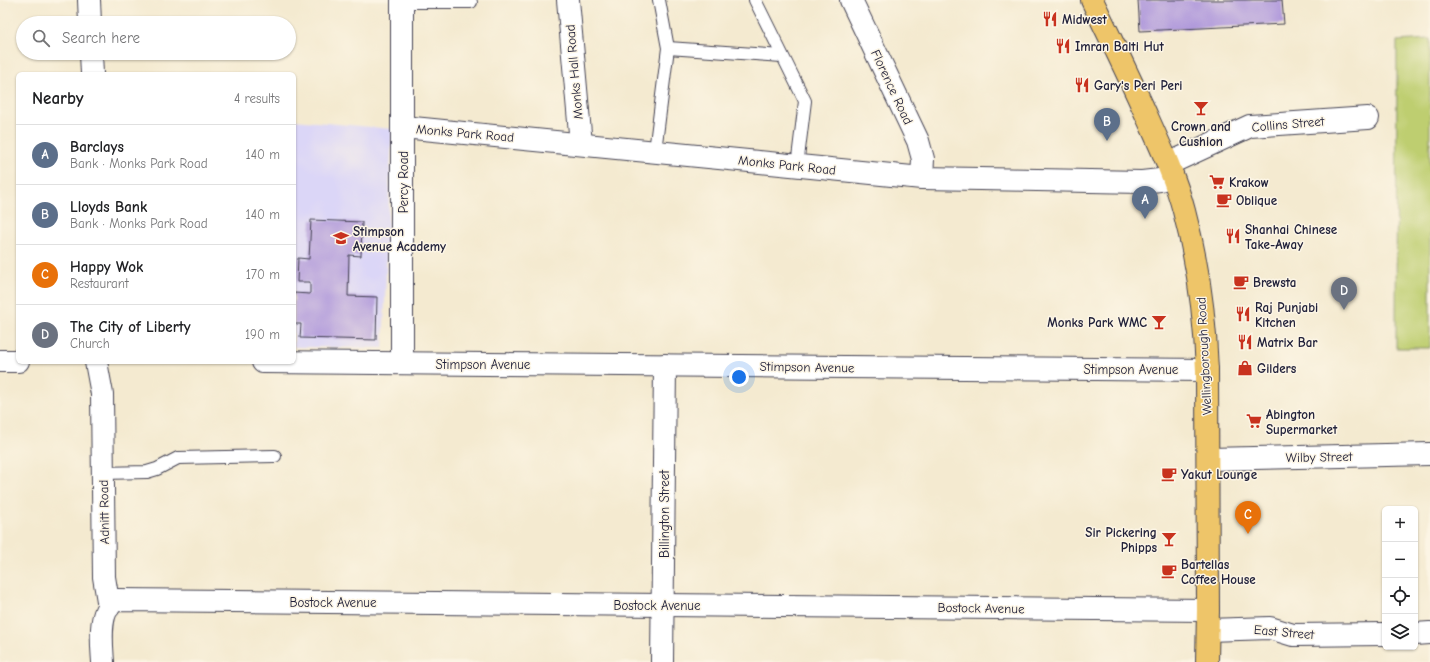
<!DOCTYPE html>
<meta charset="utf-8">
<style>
body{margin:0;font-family:"Comic Neue",sans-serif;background:#f2f2f2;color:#202124}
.controls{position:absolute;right:12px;bottom:12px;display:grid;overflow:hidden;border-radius:6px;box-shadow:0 1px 3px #0004}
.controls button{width:36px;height:36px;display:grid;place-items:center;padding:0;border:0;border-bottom:1px solid #e0e0e0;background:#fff;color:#202124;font:20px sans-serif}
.you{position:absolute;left:739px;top:377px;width:14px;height:14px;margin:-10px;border:3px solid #fff;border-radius:50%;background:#1a73e8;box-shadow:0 0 0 6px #1a73e833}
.badge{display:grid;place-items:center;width:26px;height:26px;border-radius:50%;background:#c8321e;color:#fff;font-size:13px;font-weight:700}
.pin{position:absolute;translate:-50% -33px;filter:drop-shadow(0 1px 2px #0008)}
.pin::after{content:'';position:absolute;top:21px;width:14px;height:12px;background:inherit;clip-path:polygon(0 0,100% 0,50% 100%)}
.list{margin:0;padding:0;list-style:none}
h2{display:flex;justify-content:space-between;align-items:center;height:52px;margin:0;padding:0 16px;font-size:17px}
h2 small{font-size:13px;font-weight:400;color:#757577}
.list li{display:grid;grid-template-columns:26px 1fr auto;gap:12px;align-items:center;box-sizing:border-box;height:60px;padding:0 16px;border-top:1px solid #e0e0e0}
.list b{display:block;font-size:15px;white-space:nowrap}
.list p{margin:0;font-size:13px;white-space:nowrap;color:#757577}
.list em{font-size:13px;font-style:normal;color:#757577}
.icon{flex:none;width:22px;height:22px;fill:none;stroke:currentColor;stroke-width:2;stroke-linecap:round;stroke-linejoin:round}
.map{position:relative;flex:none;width:1430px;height:662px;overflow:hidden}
.search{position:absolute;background:#fff;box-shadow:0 1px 3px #0004;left:16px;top:16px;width:280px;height:44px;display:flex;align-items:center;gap:10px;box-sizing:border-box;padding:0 14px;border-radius:22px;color:#757577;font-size:15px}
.panel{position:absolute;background:#fff;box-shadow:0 1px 3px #0004;left:16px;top:72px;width:280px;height:292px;border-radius:6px}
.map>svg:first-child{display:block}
</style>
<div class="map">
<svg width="1430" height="662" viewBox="0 0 1430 662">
<rect width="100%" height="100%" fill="#fcf5e5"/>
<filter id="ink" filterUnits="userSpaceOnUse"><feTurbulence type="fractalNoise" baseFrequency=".025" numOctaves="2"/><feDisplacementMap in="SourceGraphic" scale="8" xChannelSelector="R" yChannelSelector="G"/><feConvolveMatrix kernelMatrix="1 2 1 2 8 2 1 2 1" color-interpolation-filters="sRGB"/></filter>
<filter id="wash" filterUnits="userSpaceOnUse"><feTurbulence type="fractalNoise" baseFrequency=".012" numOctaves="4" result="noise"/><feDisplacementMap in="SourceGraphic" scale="16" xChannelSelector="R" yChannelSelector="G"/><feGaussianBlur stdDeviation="0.9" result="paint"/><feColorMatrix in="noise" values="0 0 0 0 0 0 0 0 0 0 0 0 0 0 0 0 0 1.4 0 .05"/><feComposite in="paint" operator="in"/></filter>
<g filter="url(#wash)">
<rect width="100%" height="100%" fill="#f4ead0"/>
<polygon fill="#dbd6f7" points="294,120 392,129 383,348 294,347"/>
<polygon fill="#bece70" stroke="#707856" points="1430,39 1430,348 1396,348 1397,41"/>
<g id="blocks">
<g fill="#b09adb">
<polygon points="1138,0 1282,0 1284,24 1140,31"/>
<polygon points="311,220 362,222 361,256 349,255 348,296 377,297 376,340 300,338 301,324 294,324 294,293 310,294 310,282 297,282 298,258 309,259"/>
</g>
</g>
</g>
<g filter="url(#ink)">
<use href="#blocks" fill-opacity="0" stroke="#424051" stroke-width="1"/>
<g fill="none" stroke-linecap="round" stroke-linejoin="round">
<defs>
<g id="service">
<polyline points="755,0 805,101 797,166"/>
<polyline points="402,2 471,2"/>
<polyline points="668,48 782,56"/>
<polyline points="655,151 668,48 659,0"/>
<polyline points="103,473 147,472 157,469 178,458 275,456"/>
</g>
<g id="minor">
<polyline points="89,0 90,23"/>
<polyline points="402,0 402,363"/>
<polyline points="568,0 581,144"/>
<polyline points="851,0 918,141 923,159 922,178"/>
<polyline points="91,53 92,74"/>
<polyline points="403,127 922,178 1142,182 1160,180 1172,175"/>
<polyline points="1168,164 1250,126 1368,118"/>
<polyline points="0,361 18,361"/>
<polyline points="96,362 102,394 104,577 109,607"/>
<polyline points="263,362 1207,370"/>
<polyline points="1208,459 1430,454"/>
<polyline points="1208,630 1270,628 1293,635 1385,634"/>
<polyline points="1415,634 1430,633"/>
<path d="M103,662c-1,-17 -6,-53 13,-62l1092,10"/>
<polyline points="662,662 665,365"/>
</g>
<path id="primary" d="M1092,0c19,40 39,80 57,121 13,29 27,59 35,90 14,52 21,105 23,159l1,240 -1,52"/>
</defs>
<use href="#service" stroke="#424051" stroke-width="14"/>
<use href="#minor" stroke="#424051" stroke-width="24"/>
<use href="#primary" stroke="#424051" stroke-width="24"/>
<use href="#service" stroke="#fff" stroke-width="12"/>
<use href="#minor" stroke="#fff" stroke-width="22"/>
<use href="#primary" stroke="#eec569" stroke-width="22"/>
</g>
</g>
<defs>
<symbol id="restaurant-bare" viewBox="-9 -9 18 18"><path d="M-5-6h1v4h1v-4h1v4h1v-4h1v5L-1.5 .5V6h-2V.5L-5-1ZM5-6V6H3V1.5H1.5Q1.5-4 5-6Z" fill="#c8321e" stroke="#fcf5e5" stroke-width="2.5" paint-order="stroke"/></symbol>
<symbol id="bar-bare" viewBox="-9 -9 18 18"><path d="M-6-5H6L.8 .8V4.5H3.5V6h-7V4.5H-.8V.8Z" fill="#c8321e" stroke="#fcf5e5" stroke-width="2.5" paint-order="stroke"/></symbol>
<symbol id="supermarket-bare" viewBox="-9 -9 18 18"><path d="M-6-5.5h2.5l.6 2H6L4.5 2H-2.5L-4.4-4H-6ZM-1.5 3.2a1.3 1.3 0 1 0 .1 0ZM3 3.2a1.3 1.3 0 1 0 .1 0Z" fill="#c8321e" stroke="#fcf5e5" stroke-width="2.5" paint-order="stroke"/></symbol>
<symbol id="cafe-bare" viewBox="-9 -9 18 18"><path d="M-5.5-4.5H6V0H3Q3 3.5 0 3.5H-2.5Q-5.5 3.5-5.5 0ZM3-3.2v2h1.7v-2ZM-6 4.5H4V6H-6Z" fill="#c8321e" stroke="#fcf5e5" stroke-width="2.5" paint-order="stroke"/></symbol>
<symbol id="school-bare" viewBox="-9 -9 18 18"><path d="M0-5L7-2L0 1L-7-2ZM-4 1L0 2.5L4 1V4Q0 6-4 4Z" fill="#c8321e" stroke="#fcf5e5" stroke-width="2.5" paint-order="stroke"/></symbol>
<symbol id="shop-bare" viewBox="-9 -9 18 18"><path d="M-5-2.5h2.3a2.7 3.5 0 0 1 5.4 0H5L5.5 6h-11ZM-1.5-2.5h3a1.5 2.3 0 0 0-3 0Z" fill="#c8321e" stroke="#fcf5e5" stroke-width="2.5" paint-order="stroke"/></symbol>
</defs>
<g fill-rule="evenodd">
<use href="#restaurant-bare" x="1039" y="8" width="22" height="22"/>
<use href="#restaurant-bare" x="1052" y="35" width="22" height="22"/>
<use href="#restaurant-bare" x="1071" y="74" width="22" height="22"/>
<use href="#bar-bare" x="1190" y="97" width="22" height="22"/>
<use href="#supermarket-bare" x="1206" y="171" width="22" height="22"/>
<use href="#cafe-bare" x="1213" y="189" width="22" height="22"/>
<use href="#restaurant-bare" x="1222" y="225" width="22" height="22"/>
<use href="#school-bare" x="330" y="227" width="22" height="22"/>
<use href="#cafe-bare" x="1230" y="271" width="22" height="22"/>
<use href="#restaurant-bare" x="1232" y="303" width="22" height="22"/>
<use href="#bar-bare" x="1148" y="311" width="22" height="22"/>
<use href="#restaurant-bare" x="1234" y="331" width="22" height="22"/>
<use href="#shop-bare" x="1234" y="357" width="22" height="22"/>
<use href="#supermarket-bare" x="1243" y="410" width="22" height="22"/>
<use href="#cafe-bare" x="1158" y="463" width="22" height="22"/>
<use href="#bar-bare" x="1158" y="528" width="22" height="22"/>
<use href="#cafe-bare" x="1158" y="560" width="22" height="22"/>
</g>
<g text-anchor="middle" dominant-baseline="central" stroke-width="3" stroke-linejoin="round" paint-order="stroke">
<g font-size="13" font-weight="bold" fill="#22223b" stroke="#fcf5e5" text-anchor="start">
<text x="1062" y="19">Midwest</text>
<text x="1075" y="46">Imran Balti Hut</text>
<text x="1094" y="85">Gary's Peri Peri</text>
<text x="1201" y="126" text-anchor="middle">Crown and<tspan x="1201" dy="15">Cushion</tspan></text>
<text x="1229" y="182">Krakow</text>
<text x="1236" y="200">Oblique</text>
<text x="1245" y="229">Shanhai Chinese<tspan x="1245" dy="15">Take-Away</tspan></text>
<text x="353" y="231">Stimpson<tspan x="353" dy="15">Avenue Academy</tspan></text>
<text x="1253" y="282">Brewsta</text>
<text x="1255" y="307">Raj Punjabi<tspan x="1255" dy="15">Kitchen</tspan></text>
<text x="1147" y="322" text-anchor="end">Monks Park WMC</text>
<text x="1257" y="342">Matrix Bar</text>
<text x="1257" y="368">Gilders</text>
<text x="1266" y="414">Abington<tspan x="1266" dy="15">Supermarket</tspan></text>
<text x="1181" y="474">Yakut Lounge</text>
<text x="1157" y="532" text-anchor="end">Sir Pickering<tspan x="1157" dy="15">Phipps</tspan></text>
<text x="1181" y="564">Bartellas<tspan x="1181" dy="15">Coffee House</tspan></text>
</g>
<g font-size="13" fill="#22223b" stroke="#fcf5e5">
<text transform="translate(574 72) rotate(-95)">Monks Hall Road</text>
<text transform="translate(892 87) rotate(65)">Florence Road</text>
<text transform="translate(1288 124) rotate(-5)">Collins Street</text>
<text transform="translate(465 133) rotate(5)">Monks Park Road</text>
<text transform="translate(787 165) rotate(6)">Monks Park Road</text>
<text transform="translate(403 182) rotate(-90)">Percy Road</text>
<text transform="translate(1204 356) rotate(-93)">Wellingborough Road</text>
<text x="483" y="364">Stimpson Avenue</text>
<text transform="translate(807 367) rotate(1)">Stimpson Avenue</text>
<text x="1131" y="369">Stimpson Avenue</text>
<text transform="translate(1319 457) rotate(-1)">Wilby Street</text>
<text transform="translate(104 512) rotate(-91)">Adnitt Road</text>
<text transform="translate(664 514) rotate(-90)">Billington Street</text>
<text x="333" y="602">Bostock Avenue</text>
<text x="657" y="605">Bostock Avenue</text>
<text transform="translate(981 608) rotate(1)">Bostock Avenue</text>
<text transform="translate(1284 632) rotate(5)">East Street</text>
</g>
</g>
</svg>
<div class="controls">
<button>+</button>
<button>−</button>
<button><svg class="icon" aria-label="locate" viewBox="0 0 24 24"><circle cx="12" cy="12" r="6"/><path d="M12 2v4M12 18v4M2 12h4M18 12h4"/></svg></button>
<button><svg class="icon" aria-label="layers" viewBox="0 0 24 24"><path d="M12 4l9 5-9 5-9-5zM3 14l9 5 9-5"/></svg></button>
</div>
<div class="you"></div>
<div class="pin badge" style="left:1145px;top:219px;background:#5c6f8a">A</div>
<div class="pin badge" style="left:1107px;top:141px;background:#5c6f8a">B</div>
<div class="pin badge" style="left:1248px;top:534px;background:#e8710a">C</div>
<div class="pin badge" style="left:1344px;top:310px;background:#6b7280">D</div>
<div class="search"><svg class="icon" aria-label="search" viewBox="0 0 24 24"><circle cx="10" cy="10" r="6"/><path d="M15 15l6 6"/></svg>Search here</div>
<section class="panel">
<h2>Nearby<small>4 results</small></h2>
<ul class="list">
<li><span class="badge" style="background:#5c6f8a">A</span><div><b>Barclays</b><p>Bank · Monks Park Road</p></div><em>140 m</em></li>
<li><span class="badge" style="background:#5c6f8a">B</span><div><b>Lloyds Bank</b><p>Bank · Monks Park Road</p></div><em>140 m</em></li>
<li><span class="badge" style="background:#e8710a">C</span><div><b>Happy Wok</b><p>Restaurant</p></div><em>170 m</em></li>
<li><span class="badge" style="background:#6b7280">D</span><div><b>The City of Liberty</b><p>Church</p></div><em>190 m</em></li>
</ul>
</section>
</div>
